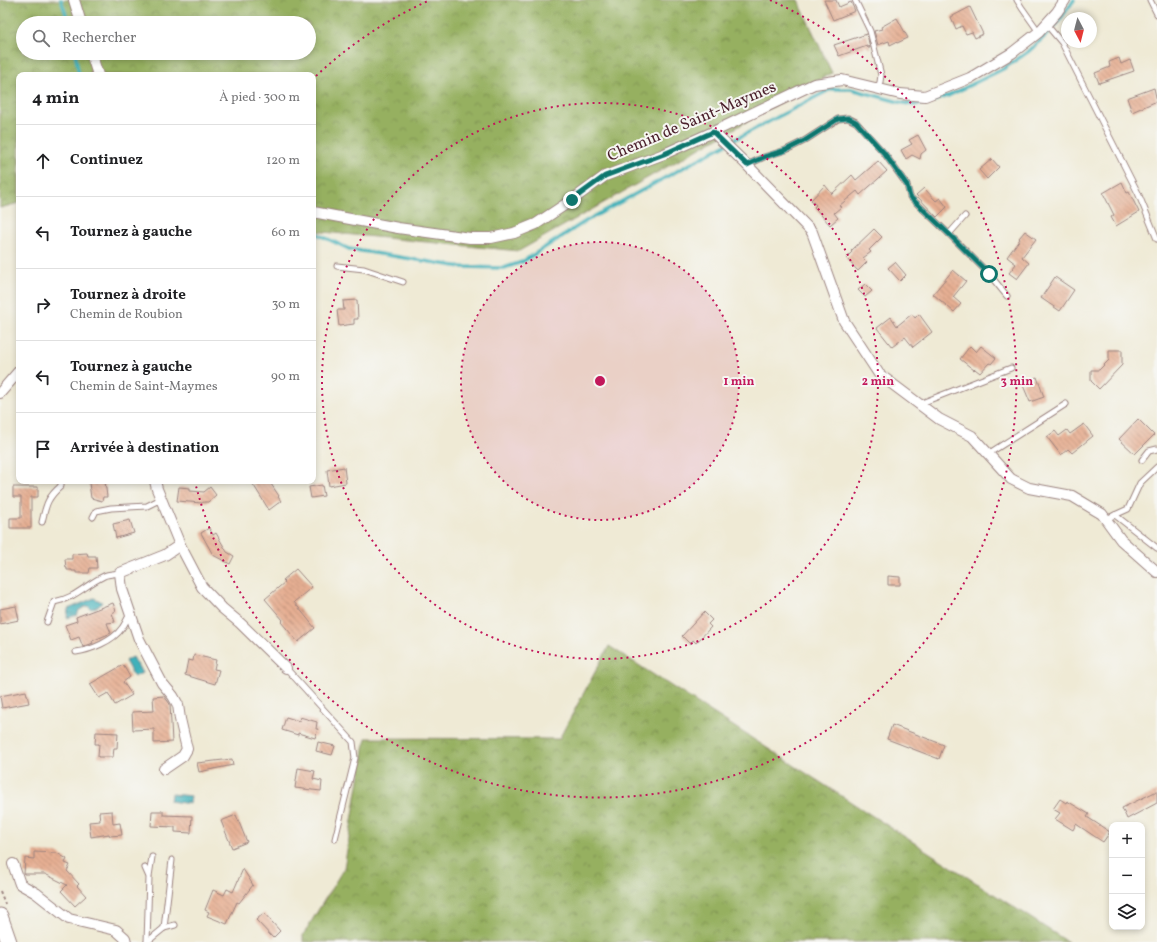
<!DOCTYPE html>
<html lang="fr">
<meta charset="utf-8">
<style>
body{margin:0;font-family:Vollkorn,serif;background:#f2f2f2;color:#202124}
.controls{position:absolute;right:12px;bottom:12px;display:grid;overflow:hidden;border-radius:8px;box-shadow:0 2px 6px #0003}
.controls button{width:36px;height:36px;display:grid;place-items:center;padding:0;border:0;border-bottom:1px solid #e0e0e0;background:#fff;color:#202124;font:20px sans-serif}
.compass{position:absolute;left:1061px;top:12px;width:36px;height:36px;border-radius:50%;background:#fff;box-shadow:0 2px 6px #0003;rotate:173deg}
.stop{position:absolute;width:12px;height:12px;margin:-9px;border:3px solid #0f766e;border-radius:50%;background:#fff}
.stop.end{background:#0f766e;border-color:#fff;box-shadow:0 1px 4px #0008}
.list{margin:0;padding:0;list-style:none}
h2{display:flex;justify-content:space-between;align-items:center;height:52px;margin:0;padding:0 16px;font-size:17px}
h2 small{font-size:13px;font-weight:400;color:#757577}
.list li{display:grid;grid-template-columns:26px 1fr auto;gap:12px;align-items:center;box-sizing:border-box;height:72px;padding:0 16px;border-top:1px solid #e0e0e0}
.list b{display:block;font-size:15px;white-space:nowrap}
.list p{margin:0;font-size:13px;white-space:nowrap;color:#757577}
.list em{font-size:13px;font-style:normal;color:#757577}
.icon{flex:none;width:22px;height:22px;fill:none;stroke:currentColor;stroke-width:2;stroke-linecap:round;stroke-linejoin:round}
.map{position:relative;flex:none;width:1157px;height:942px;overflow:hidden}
.search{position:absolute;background:#fff;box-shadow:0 2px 6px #0003;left:16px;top:16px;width:300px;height:44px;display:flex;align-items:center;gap:10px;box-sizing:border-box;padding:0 14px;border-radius:22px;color:#757577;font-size:15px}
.panel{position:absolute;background:#fff;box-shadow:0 2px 6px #0003;left:16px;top:72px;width:300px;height:412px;border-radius:8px}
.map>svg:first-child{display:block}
</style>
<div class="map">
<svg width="1157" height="942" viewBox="0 0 1157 942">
<defs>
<pattern id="forest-crowns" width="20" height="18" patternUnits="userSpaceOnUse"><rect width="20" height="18" fill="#96b061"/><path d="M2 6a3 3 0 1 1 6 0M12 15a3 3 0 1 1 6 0" fill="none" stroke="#7c8f50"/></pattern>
<pattern id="water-ripples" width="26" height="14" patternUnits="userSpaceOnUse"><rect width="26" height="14" fill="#41b1ba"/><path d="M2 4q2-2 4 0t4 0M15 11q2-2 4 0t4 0" fill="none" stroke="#388f97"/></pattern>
<pattern id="building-back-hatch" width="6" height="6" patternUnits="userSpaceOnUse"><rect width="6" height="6" fill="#e6af93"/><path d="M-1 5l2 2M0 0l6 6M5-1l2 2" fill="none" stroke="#bc8e78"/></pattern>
</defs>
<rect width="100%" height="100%" fill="#f6f6f2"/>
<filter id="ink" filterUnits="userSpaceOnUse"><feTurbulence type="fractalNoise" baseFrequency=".025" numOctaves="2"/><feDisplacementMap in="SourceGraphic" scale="8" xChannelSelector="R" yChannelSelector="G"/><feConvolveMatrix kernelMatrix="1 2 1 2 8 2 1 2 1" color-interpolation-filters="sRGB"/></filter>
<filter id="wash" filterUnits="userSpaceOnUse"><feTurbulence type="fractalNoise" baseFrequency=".012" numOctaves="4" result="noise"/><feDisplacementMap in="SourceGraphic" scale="16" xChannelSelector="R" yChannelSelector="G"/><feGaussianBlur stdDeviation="0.9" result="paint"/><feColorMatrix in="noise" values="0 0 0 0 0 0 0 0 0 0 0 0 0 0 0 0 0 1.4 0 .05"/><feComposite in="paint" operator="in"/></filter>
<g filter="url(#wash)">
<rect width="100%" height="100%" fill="#efead5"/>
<g fill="url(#forest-crowns)" stroke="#706846" fill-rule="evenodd">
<path d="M0,0h798l34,73 -313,178 -206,-20v-156h-294v128l-19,5zM23,23h286v30h-286z"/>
<polygon points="609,646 1068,942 303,942 303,935 344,868 366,738 559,739"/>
</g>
<g fill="url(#water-ripples)" stroke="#466872">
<polygon points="94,598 102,602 99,606 91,609 88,606 79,610 77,615 67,618 68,609"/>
<polygon points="133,657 142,673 134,677 125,661"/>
<polygon points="171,794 191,796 190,804 170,801"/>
</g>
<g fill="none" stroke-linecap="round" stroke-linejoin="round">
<g stroke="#41b1ba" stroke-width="3.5">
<polyline points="61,0 69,23"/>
<polyline points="75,53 79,75"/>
<polyline points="313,232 349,249 462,267 504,268 522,262 586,221 730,142 831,89 851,89 899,102 914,105 930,102 948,96 1003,69 1029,51 1054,28 1074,0"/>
</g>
</g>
<g id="blocks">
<g fill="url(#building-back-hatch)">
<polygon points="824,0 836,0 839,7 851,2 855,11 833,20"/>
<polygon points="970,7 983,34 975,38 972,32 966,34 962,26 956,29 951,17"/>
<polygon points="897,18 908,38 897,43 896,42 890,45 889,41 878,45 874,31 882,29 881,27"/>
<polygon points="867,34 870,48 868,48 867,46 839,56 834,45"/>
<polygon points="1119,58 1121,64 1130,60 1134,71 1099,83 1095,73 1110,67 1109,62"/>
<polygon points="1154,88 1157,101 1132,112 1127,98"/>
<polygon points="918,135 926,150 921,154 920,159 912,155 906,159 901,150 912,144 909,140"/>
<polygon points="992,159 999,167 987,179 979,170"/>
<polygon points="878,161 887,171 860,195 857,191 839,206 841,207 834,213 838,218 830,225 814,207 816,205 811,200 825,185 832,194 852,175 856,180"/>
<polygon points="1122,182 1127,193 1129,192 1139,212 1116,226 1111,217 1114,215 1103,193"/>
<polygon points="924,188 936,201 940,198 947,207 937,217 916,195"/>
<polygon points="874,229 882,237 869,250 871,252 863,258 867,262 858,271 846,258 852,252 851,251"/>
<polygon points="1025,231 1036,239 1022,257 1029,263 1017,279 1009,273 1016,264 1007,257 1020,239 1019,238"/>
<polygon points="895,262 906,275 900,281 888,268"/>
<polygon points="953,270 966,281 953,297 961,304 954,312 933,294"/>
<polygon points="1055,277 1074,290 1060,311 1041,298"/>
<polygon points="865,284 872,291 865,297 858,290"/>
<polygon points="357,300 358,319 354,319 354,324 339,326 337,310 344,310 343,301"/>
<polygon points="912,314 915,318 919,314 932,332 913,347 905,337 892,347 877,328 891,317 897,326"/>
<polygon points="970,346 976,352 981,346 996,358 991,364 989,363 980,373 975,369 974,370 960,359"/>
<polygon points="1109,350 1122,350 1122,365 1099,389 1091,381 1091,370 1099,370 1109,360"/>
<polygon points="1037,377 1044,397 1030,402 1022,383"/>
<polygon points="1138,419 1154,435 1135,454 1119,439"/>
<polygon points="1084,424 1093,436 1072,453 1068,449 1061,455 1047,437 1055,431 1059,436 1067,430 1070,434"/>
<polygon points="344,467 346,483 329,486 327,470"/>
<polygon points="90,481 105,481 107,497 103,497 102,501 91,498 89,483"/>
<polygon points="251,481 269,481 279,496 278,497 281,501 269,510"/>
<polygon points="322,485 324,496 311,498 309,487"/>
<polygon points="13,487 38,487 38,497 31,497 31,528 10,528 10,518 21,518 21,497 13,497"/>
<polygon points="179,487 190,488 190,491 204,492 210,487 216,495 208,502 204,502 202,503 177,501"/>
<polygon points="130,520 134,533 116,538 113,524"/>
<polygon points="209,528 213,535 216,533 227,552 234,556 230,564 213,555 201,533"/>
<polygon points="87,553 88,556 96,556 97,568 90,568 89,573 76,573 76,571 72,571 72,570 67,570 67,568 66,568 65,559 72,559 72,554"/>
<polygon points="296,569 312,587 294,602 315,628 298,642 281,622 283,620 265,599 285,582 283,580"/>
<polygon points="888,576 900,577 900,585 888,585"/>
<polygon points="113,603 116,611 112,613 115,622 107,623 111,633 92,641 93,643 83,647 79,637 71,640 65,625 77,621 76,617"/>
<polygon points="16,606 19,620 0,624 0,609"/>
<polygon points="704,612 712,620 708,624 711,627 696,643 693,640 690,644 682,636"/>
<polygon points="194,655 216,660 214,669 219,670 215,684 185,675 188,660 193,661"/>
<polygon points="123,665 130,677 123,682 132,695 115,705 108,693 99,698 90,684"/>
<polygon points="26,691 29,703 2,708 0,696"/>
<polygon points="164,696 170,704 172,742 154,743 154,729 133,730 132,712 154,711 153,697"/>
<polygon points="286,717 299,721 300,717 317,722 316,729 318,729 315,738 298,733 298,735 282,730"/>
<polygon points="892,725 944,745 939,759 887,739"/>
<polygon points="96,732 118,733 117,748 114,748 113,757 98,757 99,744 95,744"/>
<polygon points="318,742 335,746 332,755 316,751"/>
<polygon points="232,759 233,765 199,772 197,763"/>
<polygon points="298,768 315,771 313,779 322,781 321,791 295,788"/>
<polygon points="1157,791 1157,803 1127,819 1122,808"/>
<polygon points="1060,799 1066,803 1067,801 1089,814 1087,817 1110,832 1103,842 1076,824 1073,830 1055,819 1060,813 1053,809"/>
<polygon points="112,811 113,824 120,823 122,835 110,836 109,834 91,837 89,822 100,821 99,812"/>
<polygon points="152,811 163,811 163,815 192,816 191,833 175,832 175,827 151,826"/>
<polygon points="236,815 247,842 232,848 221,821"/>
<polygon points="34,852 57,853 67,859 65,863 70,865 67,871 79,884 77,886 86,896 75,906 61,891 67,885 45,874 24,874 25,858 34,859"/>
<polygon points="243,869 253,885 239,903 237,902 227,924 207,916 209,912 205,910 213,890 224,895 227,889 233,892"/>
<polygon points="264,913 280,931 273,938 256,920"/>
</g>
</g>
</g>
<g filter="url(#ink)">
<use href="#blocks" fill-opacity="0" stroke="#9c8480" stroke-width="1"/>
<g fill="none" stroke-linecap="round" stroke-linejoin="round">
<defs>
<g id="lane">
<polyline points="855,0 870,31 881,75 880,82 878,88"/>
<polyline points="1017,0 1022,8 1039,32"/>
<polyline points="1150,0 1157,14"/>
<polyline points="1046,24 1062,43 1138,193 1157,239"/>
<polyline points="747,165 764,157 786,150 804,141 838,119 848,118 856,122 884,153 907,185 910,197 949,234 989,274 1007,296"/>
<polyline points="949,234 965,216"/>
<polyline points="337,266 364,269 403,282"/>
<polyline points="919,404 1011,368"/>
<polyline points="988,454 1066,404"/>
<polyline points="1142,460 1149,451 1157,449"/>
<polyline points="1115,515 1157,548"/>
<polyline points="93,517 96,511 111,508 147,506 161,499"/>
<polyline points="1106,519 1128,509 1140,483 1157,467"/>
<path d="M42,522c4,-17 5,-24 19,-36v-5"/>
<path d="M47,622l7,-20c22,-4 31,-17 50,-26 4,-2 11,-2 16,-3"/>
<path d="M76,652c15,-2 37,-11 46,-24 3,-4 5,-9 8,-14"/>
<polyline points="286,668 353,742 355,758 335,839"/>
<polyline points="145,868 149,877 147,942"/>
<polyline points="149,876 152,857"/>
<polyline points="164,928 172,860"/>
<polyline points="147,942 164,928 175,925"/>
</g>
<g id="street">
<polyline points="74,0 81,23"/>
<polyline points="91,53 98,75"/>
<polyline points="713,132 747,165 812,232 844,321 879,374 939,419 972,436 1011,479 1029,488 1072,496 1102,514 1121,540 1157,572"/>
<polyline points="313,212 398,228 470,238 491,238 514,233 536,224 572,200 605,176 664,154 713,132 814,84 842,80 900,94 925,96 970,78 1012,53 1039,32 1057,12 1065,0"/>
<polyline points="0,393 19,371"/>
<polyline points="155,481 157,489 180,545 202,587 222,608 240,623 286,668"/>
<polyline points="164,769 183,756 187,749 180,719 178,705 173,696 162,683 139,639 122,589 120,573 165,555 180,545"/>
<polyline points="13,864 20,884 36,893 69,919 116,930 125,938 126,942"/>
</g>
<polyline id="primary" points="0,916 9,942"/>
</defs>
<use href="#lane" stroke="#9c8480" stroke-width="7"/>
<use href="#street" stroke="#9c8480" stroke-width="12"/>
<use href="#primary" stroke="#9c8480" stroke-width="17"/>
<polyline stroke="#9c8480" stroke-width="2" stroke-dasharray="3 3" stroke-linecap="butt" points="0,891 5,904"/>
<use href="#lane" stroke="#fff" stroke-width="5"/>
<use href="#street" stroke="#fff" stroke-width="10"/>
<use href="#primary" stroke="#fff" stroke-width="15"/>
</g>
</g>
<g fill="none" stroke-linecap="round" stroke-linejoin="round" filter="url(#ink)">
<polyline stroke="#0f766e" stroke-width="5" points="572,200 605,176 664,154 713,132 747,165 764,157 786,150 804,141 838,119 848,118 856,122 884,153 907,185 910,197 949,234 989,274"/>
</g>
<circle cx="600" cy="381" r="139" fill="#c2185b" fill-opacity=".12"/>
<g fill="none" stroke="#c2185b" stroke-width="2" stroke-dasharray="2 4">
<circle cx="600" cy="381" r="139"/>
<circle cx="600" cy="381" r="278"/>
<path d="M316 76A417 417 0 0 1 430 0M770 0A417 417 0 1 1 195 482"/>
</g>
<g text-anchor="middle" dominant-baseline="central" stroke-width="4" stroke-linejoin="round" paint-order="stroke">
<g font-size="16" fill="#4a1f2b" stroke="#f6f6f2">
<text transform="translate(692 122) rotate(-23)">Chemin de Saint-Maymes</text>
</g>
</g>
<circle cx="600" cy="381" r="6" fill="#c2185b" stroke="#f6f6f2" stroke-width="2"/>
<g font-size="12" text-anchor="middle" font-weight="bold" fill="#c2185b" stroke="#f6f6f2" stroke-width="4" stroke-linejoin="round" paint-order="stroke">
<text x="739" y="385">1 min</text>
<text x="878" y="385">2 min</text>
<text x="1017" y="385">3 min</text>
</g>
</svg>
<div class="controls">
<button>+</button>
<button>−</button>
<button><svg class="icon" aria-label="layers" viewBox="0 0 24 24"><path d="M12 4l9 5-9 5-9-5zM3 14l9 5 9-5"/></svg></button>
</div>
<svg class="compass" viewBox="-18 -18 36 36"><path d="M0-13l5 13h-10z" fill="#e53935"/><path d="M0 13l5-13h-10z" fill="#757577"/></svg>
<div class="stop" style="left:989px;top:274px"></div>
<div class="stop end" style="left:572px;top:200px"></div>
<div class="search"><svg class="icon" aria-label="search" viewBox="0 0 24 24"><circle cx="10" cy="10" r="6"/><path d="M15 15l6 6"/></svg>Rechercher</div>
<section class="panel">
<h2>4 min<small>À pied · 300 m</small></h2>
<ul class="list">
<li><svg class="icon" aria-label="ahead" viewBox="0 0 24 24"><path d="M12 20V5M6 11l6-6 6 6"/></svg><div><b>Continuez</b></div><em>120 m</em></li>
<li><svg class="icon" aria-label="left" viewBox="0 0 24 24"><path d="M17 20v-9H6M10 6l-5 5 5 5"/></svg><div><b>Tournez à gauche</b></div><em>60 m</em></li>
<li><svg class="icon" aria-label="right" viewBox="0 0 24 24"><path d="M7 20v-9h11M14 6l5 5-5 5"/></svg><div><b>Tournez à droite</b><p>Chemin de Roubion</p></div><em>30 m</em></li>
<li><svg class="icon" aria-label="left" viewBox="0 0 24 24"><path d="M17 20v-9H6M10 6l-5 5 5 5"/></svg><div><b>Tournez à gauche</b><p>Chemin de Saint-Maymes</p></div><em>90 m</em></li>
<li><svg class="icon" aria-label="arrive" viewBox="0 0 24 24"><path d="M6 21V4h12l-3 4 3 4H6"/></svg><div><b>Arrivée à destination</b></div></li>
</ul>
</section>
</div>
